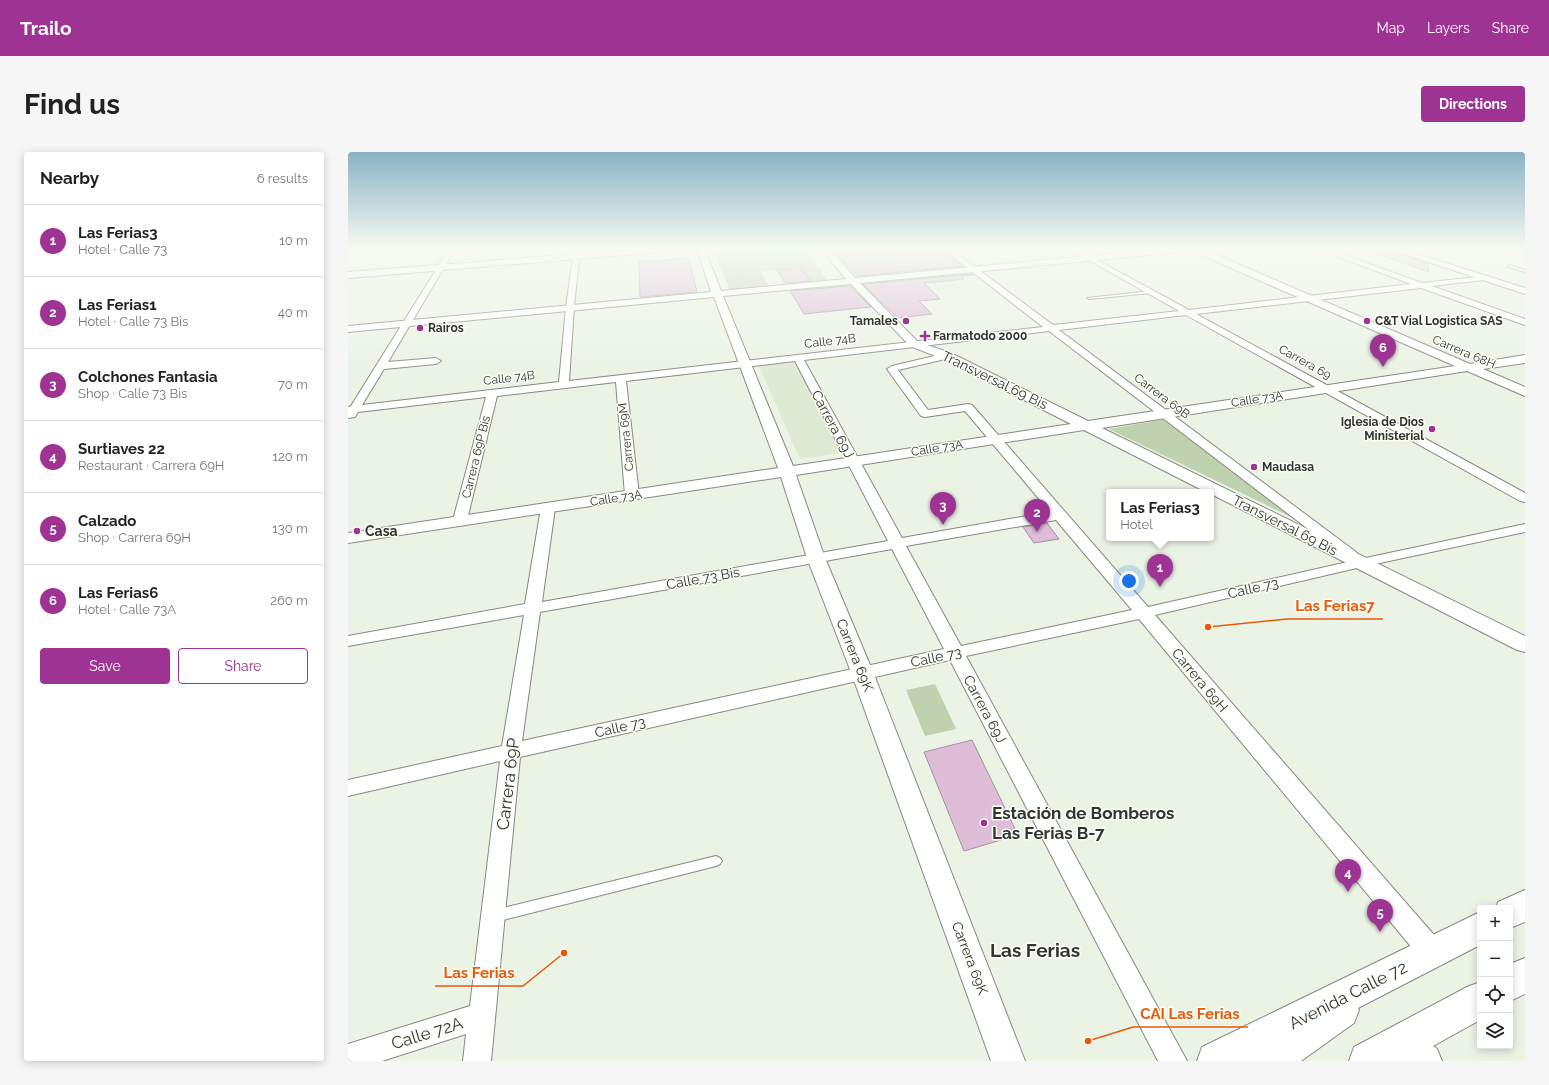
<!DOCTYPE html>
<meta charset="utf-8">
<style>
body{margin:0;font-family:Raleway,sans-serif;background:#f6f6f6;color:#222}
.controls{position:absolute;right:12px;bottom:12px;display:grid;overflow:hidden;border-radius:4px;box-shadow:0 2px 10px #0003}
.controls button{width:36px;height:36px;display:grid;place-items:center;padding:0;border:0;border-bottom:1px solid #e0e0e0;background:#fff;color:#222;font:20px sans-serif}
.you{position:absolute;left:781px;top:429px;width:14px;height:14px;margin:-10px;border:3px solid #fff;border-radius:50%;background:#1a73e8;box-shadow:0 0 0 6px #1a73e833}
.badge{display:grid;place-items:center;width:26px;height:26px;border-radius:50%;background:#9f3393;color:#fff;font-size:13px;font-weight:700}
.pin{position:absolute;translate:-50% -33px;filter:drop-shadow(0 1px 2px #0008)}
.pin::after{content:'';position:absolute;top:21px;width:14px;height:12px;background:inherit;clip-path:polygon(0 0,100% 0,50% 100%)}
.popup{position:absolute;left:758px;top:337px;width:108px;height:52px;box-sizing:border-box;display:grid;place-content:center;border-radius:4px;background:#fff;filter:drop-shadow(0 1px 3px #0005);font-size:13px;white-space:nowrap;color:#767676}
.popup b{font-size:15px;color:#222}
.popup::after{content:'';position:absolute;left:50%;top:100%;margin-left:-8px;border:8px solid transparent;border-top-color:#fff}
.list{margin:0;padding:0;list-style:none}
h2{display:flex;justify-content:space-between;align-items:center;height:52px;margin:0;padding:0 16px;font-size:17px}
h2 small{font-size:13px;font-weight:400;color:#767676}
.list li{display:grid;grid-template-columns:26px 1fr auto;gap:12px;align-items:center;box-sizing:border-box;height:72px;padding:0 16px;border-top:1px solid #e0e0e0}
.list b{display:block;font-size:15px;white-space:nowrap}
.list p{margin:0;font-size:13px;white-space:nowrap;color:#767676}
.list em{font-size:13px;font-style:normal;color:#767676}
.actions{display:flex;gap:8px;padding:12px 16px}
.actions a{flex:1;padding:9px 0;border:1px solid #9f3393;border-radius:4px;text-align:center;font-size:14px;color:#9f3393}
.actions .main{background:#9f3393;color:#fff}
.icon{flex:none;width:22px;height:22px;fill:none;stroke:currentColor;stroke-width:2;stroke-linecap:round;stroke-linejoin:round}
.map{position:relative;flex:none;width:1177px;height:909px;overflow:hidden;border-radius:4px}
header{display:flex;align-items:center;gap:24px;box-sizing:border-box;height:56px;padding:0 20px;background:#9f3393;color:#fff}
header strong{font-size:19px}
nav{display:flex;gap:22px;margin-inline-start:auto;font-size:14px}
.intro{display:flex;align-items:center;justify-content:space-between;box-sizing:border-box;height:96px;padding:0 24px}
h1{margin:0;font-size:28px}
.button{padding:10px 18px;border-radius:4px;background:#9f3393;color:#fff;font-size:14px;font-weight:700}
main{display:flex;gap:24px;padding:0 24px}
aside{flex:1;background:#fff;border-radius:4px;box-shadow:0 2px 10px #0003}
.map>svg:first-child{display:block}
</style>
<header>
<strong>Trailo</strong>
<nav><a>Map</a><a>Layers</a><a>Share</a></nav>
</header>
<div class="intro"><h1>Find us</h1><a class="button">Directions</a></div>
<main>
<aside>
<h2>Nearby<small>6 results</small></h2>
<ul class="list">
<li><span class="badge">1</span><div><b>Las Ferias3</b><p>Hotel · Calle 73</p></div><em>10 m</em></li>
<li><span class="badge">2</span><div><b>Las Ferias1</b><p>Hotel · Calle 73 Bis</p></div><em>40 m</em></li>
<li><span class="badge">3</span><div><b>Colchones Fantasia</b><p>Shop · Calle 73 Bis</p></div><em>70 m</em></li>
<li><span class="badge">4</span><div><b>Surtiaves 22</b><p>Restaurant · Carrera 69H</p></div><em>120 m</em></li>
<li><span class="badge">5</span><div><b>Calzado</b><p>Shop · Carrera 69H</p></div><em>130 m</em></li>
<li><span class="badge">6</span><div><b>Las Ferias6</b><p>Hotel · Calle 73A</p></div><em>260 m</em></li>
</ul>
<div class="actions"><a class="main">Save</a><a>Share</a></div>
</aside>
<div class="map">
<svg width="1177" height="909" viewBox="0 0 1177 909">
<rect width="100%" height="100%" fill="#ebf3e5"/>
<g fill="#dfead5">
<polygon points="591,123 596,123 612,136 591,138 581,129 593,125"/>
<polygon points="448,209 499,300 452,307 411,214"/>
</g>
<g fill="#c0d1af">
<polygon points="364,97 457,97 479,128 463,130 453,115 413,119 420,134 382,138"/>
<polygon points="818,267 945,366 761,277"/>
<polygon points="587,532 608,577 577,584 558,538"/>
</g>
<g fill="#dfbdd9" stroke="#9f939c">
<polygon points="484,97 563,97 563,101 594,98 615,114 509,124"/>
<polygon points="1024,97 1040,97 1080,112 1081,120 1024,100"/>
<polygon points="341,106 349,140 292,145 291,110"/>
<polygon points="453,115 462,129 437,131 429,118"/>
<polygon points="624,122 626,123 613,124 616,127 576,131 592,147 571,149 584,162 550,166 515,132"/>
<polygon points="502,134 523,155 456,162 442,139"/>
<polygon points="699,371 711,387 686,391 675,375"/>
<polygon points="624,588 670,683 616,699 576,600"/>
</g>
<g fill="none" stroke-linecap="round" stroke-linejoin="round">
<defs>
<g id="service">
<polygon points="1161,113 1177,118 1177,120 1160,115"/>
<polygon points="803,139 804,141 741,147 739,146"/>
<polygon points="368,704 372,706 374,709 372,712 368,714 147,770 143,768 141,764 143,760 147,758"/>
</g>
<g id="minor">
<path d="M101,97h6l-67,113 48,-4 5,3 -5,3 -52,5 -22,36 197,-23 7,-75 8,-58h6l-6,58 -5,74 474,-54 -100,-78h8l102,76 126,-14 -110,-62h8l112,61 222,-26 -94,-35h10l95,34 64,-7v4h-3l-51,6 93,33v6l-104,-37 -225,26 329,179v9l-5,-1 -334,-186 -127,15 297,222 2,3 -2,3 -5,1 -5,-1 -297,-227 -245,29 98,178 148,-26 -85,-101 -40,6 -4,-1 -34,-47 5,-3 55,-13 3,1 2,2 -2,2 -52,12 30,40 40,-6 4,1 176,202 213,-48 164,-35v8l-164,35 -206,48 286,328 4,9 -4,9 -9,3 -9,-3 -284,-342 -173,37 221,405h-29l-208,-401 -430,97 -29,304h-28l3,-27 -84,27h-34v-17l122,-38 30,-245 -152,35v-16l154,-34 22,-131 -176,31v-10l177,-32 16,-96 2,-3h10l2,3 -13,94 346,-61 -93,-180 -169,20 13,114 -2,3h-10l-2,-3 -9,-113 -119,14 -30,124 -2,3 -5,1 -5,-1 -2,-3 33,-123 -128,15 -3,5 -7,1v-11l3,-1zM708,368l76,90 -171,36 -55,-100zM544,397l52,100 -422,92 18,-129z"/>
<polygon points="1163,97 1177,98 1177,102 1164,98"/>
</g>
<g id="tertiary">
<polygon points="290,97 329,97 325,99 0,126 0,120"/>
<path d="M349,97h8l16,42 125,-12 -25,-30h9l25,29 306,-29h42l267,115 55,-9v8l-42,6 42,18v9l-58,-25 -365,57 423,208v16l-8,-2 -306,-156v-2h-5l-122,-62 -288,45 29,83 48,114 152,389h-34l-140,-389 -44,-114 -26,-81 -433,66v-10l430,-65 -64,-171 -366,35v-6l363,-34zM844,99l263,115 -367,55 -137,-68 -33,-11 -58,-59zM503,132l59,62 33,13 128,65 -278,42 -70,-170z"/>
<polygon points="1041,97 1054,97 1177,136 1177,142"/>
<polygon points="1055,873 1067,878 1089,897 1094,909 1051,909 1043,902 1038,890 1043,878"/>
</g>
<g id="secondary">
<polygon points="1177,738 1177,770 1162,776 1162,756 1148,756 1150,750"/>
<polygon points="1132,760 1132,793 1010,856 1011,858 1006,871 953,909 849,909 854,895"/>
<polygon points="1177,806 1177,842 1162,849 1162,812"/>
<polygon points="1132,830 1132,868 1058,909 1001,909 1006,895 1119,835"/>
</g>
</defs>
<use href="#service" stroke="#848b7e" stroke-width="2"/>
<use href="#minor" stroke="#848b7e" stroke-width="2"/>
<use href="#tertiary" stroke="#848b7e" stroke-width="2"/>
<use href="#secondary" stroke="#848b7e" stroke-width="2"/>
<g stroke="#a8aea3" stroke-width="1" stroke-dasharray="1 1" stroke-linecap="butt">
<polyline points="369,97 459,115 462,120"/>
<polyline points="457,97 473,120"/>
<polyline points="389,126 438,97"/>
</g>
<use href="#service" fill="#fff" fill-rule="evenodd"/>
<use href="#minor" fill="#fff" fill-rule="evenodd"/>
<use href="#tertiary" fill="#fff" fill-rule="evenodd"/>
<use href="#secondary" fill="#fff" fill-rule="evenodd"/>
</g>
<linearGradient id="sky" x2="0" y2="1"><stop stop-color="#8ab2c3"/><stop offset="0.43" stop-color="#f6faf3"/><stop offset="1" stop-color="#f6faf3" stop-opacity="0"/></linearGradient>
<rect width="1177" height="225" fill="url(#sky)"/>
<g fill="#9f3393" stroke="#fafff6" stroke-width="1.5">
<circle cx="558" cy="169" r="4"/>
<circle cx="1019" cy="169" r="4"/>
<circle cx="72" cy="176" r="4"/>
<path d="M575 178h4v4h4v4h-4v4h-4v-4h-4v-4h4z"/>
<circle cx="1084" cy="277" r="4"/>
<circle cx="906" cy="315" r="4"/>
<circle cx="9" cy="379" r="4"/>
<circle cx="636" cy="671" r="4"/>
</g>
<g text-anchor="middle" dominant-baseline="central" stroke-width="3" stroke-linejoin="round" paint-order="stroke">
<g font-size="12" font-weight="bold" fill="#32342f" stroke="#fafff6" text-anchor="start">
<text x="550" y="169" text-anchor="end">Tamales</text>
<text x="1027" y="169">C&amp;T Vial Logistica SAS</text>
<text x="80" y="176">Rairos</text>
<text x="585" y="184">Farmatodo 2000</text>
<text x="1076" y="270" text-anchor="end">Iglesia de Dios<tspan x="1076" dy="14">Ministerial</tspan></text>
<text x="914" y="315">Maudasa</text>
</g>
<g font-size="12" fill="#32342f" stroke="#fafff6">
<text transform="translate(482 189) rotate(-7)">Calle 74B</text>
<text transform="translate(1116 200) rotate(23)">Carrera 68H</text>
<text transform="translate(957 210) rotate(29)">Carrera 69</text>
<text transform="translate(161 226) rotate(-7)">Calle 74B</text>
<text transform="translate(814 244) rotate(37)">Carrera 69B</text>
<text transform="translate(909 247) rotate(-9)">Calle 73A</text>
<text transform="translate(278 285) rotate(-96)">Carrera 69M</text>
<text transform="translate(589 296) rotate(-9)">Calle 73A</text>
<text transform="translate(128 305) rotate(-76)">Carrera 69P Bis</text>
<text transform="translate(268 346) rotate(-9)">Calle 73A</text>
</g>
<g font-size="14" fill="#32342f" stroke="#fafff6">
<text transform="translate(647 228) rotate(26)">Transversal 69 Bis</text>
<text transform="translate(485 272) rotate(62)">Carrera 69J</text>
<text transform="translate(937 373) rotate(27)">Transversal 69 Bis</text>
<text transform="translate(355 426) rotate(-10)">Calle 73 Bis</text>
<text transform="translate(905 436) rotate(-13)">Calle 73</text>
<text transform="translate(507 503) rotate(68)">Carrera 69K</text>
<text transform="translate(588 505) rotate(-12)">Calle 73</text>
<text transform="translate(852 528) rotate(50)">Carrera 69H</text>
<text transform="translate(637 557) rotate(62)">Carrera 69J</text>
<text transform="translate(272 575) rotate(-13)">Calle 73</text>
<text transform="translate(622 806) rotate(69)">Carrera 69K</text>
</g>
<g font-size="14" font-weight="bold" fill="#32342f" stroke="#fafff6" text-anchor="start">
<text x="17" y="379">Casa</text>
</g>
<g font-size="17" fill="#32342f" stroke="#fafff6">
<text transform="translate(160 632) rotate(-83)">Carrera 69P</text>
<text transform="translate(1000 843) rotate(-27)">Avenida Calle 72</text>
<text transform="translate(79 881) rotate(-17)">Calle 72A</text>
</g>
<g font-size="17" font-weight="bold" fill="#32342f" stroke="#fafff6" text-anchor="start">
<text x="644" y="661">Estación de Bomberos<tspan x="644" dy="20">Las Ferias B-7</tspan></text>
</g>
<g font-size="19" font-weight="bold" fill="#32342f" stroke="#fafff6">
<text x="687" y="798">Las Ferias</text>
</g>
</g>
<path fill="none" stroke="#e8590c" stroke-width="1.5" d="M860 475L939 467H1035M216 801L175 834H87M740 889L785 875H900"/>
<g fill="#e8590c" stroke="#fafff6" stroke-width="1.5">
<circle cx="860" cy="475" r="4"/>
<circle cx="216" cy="801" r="4"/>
<circle cx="740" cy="889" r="4"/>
</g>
<g font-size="15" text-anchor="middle" font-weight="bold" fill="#e8590c" stroke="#fafff6" stroke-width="3" stroke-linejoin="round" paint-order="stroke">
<text x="987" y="459">Las Ferias7</text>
<text x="131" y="826">Las Ferias</text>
<text x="842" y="867">CAI Las Ferias</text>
</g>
</svg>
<div class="controls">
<button>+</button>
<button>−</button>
<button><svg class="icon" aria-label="locate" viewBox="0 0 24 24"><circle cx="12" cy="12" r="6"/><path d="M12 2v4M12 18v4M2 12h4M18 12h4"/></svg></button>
<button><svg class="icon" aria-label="layers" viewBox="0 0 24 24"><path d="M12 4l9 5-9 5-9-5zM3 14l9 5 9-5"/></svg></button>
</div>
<div class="you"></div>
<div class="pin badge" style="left:812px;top:435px">1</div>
<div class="popup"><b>Las Ferias3</b>Hotel</div>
<div class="pin badge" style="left:689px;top:380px">2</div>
<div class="pin badge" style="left:595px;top:373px">3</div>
<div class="pin badge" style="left:1000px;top:740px">4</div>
<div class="pin badge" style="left:1032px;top:780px">5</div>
<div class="pin badge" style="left:1035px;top:215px">6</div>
</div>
</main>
